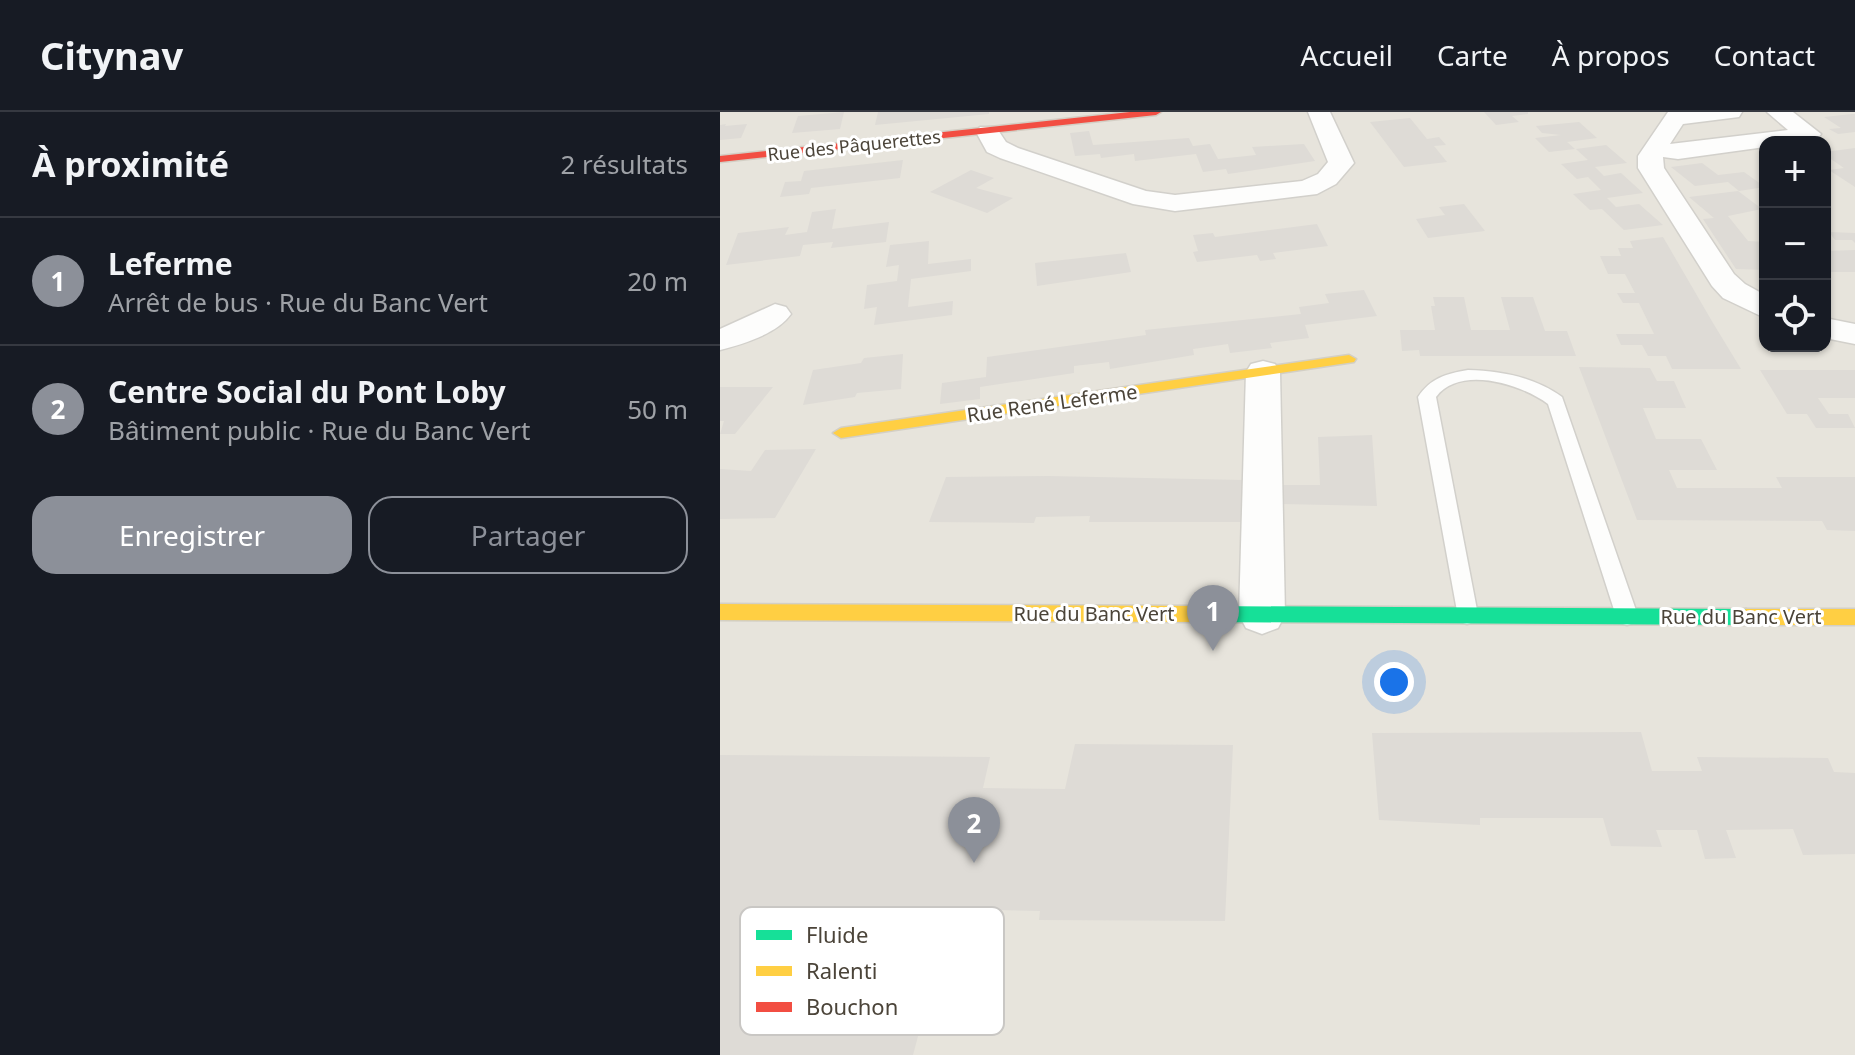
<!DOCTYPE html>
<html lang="fr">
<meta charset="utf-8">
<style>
body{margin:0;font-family:"Noto Sans",sans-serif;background:#242831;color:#f1f3f6}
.controls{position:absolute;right:24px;top:24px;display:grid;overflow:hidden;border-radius:16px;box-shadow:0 2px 6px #0004}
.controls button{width:72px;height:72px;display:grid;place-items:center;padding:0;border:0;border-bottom:2px solid #363941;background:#171b24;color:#f1f3f6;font:40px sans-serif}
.you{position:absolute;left:674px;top:570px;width:28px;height:28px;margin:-20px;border:6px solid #fff;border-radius:50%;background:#1a73e8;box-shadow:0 0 0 12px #1a73e833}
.badge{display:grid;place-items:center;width:52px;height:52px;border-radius:50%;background:#8c9099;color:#fff;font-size:26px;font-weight:700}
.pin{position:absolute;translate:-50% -66px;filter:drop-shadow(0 2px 4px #0008)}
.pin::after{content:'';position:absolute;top:42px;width:28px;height:24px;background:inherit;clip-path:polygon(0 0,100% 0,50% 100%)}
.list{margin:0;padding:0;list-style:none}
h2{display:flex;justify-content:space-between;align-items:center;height:104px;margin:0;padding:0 32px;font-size:34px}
h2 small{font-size:26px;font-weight:400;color:#9ea1a6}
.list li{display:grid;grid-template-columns:52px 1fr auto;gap:24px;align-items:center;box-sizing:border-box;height:128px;padding:0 32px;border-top:2px solid #363941}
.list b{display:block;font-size:30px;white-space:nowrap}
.list p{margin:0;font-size:26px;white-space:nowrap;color:#9ea1a6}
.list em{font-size:26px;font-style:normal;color:#9ea1a6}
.actions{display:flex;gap:16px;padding:24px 32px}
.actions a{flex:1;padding:18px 0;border:2px solid #8c9099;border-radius:24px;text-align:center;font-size:28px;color:#8c9099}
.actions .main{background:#8c9099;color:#fff}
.icon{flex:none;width:44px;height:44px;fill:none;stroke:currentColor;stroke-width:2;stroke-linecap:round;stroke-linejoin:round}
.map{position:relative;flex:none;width:1135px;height:943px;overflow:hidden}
header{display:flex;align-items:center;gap:48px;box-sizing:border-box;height:112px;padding:0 40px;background:#171b24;border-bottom:2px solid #363941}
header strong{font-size:38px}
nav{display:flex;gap:44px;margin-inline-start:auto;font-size:28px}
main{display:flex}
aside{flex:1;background:#171b24}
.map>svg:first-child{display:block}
</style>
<header>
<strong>Citynav</strong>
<nav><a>Accueil</a><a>Carte</a><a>À propos</a><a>Contact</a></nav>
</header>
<main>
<aside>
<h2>À proximité<small>2 résultats</small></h2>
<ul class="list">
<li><span class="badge">1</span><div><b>Leferme</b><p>Arrêt de bus · Rue du Banc Vert</p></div><em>20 m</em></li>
<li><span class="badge">2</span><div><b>Centre Social du Pont Loby</b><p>Bâtiment public · Rue du Banc Vert</p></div><em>50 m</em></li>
</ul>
<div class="actions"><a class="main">Enregistrer</a><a>Partager</a></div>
</aside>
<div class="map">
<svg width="1135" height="943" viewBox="0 0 1135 943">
<rect width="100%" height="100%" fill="#f4f2ee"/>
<path fill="#e7e4dc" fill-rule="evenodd" d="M0,0h1135v943h-1135zM1045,30h60v204h-60z"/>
<g fill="#dedbd6">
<polygon points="124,0 120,17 72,21 78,4"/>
<polygon points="158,0 269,0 269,2 155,13"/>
<polygon points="764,0 808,0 808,2 792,4 799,10 776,13"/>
<polygon points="1132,2 1135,2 1135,20 1118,22 1109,17 1121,16 1104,5"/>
<polygon points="690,6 707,27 719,25 726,33 714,34 727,50 684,55 650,10"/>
<polygon points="859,10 877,26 847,30 855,37 829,40 815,26 841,23 822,21 816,14"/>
<polygon points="6,12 5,14 27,12 21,26 0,28 0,13"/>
<polygon points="369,19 373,33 469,26 473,34 490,32 498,47 536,43 532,35 584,32 595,49 508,62 506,57 483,60 476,42 415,49 414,42 381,46 380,42 355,44 350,21"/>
<polygon points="886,33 907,51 875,55 884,64 901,61 923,81 887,86 896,95 919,92 943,113 904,118 882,97 870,98 853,82 881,78 868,65 857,67 841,52 868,48 856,37"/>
<polygon points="1135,36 1135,75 1109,58 1124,56 1105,43 1105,40"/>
<polygon points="183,48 180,66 91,76 89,82 60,85 65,70 81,69 84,59"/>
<polygon points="982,51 998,63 1024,60 1045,75 1019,79 1008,70 975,74 951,55"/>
<polygon points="251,58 274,66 256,76 293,86 267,101 210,80"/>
<polygon points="1018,79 1042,97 1008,104 1028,129 1045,130 1045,158 1016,157 983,107 994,106 969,85"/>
<polygon points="744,92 765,119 708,126 696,107 725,103 719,95"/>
<polygon points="116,97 112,117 169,110 166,130 111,136 113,130 83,133 80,144 6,153 18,121 69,115 65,123 87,120 92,100"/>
<polygon points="597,112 608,134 553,141 556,147 540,149 537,143 477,150 473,140 478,139 473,123 493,121 495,125"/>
<polygon points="1109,120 1135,121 1135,131 1132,128 1115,128"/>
<polygon points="943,125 993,211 1021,257 952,257 946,244 928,244 922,233 901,233 896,222 934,222 919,191 903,191 897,181 915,181 905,162 888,162 880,144 901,144 898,136 913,136 910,129"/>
<polygon points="209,129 208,152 251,147 251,159 191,167 188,195 233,189 232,203 154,213 157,195 144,197 147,173 177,169 179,153 166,155 170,133"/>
<polygon points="1135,138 1135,160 1105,160 1105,139"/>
<polygon points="406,141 411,160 317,174 315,151"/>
<polygon points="644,178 657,204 585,213 589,226 550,231 552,236 510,241 508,232 473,237 474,243 390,257 389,250 354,254 354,261 260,275 260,287 220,292 222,271 266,265 267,245 426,223 425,218 581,202 579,195 609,191 605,182"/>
<polygon points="713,185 744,185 751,218 790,218 781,185 813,185 825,219 847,219 856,244 700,244 699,238 682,239 680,218 715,218 711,194 715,194"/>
<polygon points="183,242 181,277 137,281 135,285 83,293 93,258 141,251 144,246"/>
<polygon points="859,255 930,256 937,269 954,269 966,296 923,296 936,327 981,327 997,358 949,358 957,376 1062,376 1056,365 1135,365 1135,419 1107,418 1102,409 917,408"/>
<polygon points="1040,258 1135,258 1135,286 1098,286 1109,302 1128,302 1135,316 1096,316 1087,302 1067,302"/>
<polygon points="0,275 53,275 15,322 0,322 4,309 0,309"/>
<polygon points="652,323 657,394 561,392 562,373 600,373 598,325"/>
<polygon points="96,337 55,406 0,407 0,357 31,359 45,338"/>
<polygon points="328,364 523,368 521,410 369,410 370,404 316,405 314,411 209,410 226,365"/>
<polygon points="921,620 932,659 982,659 977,645 1108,646 1114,660 1135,661 1135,742 1083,743 1073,717 1006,718 1016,746 985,747 977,718 936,718 942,735 891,734 883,706 760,706 760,713 659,708 652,621"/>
<polygon points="355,632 513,633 505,809 319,808 320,799 232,797 193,943 0,943 0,643 270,645 263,676 345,677"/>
</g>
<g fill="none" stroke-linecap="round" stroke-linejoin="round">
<defs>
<path id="lane" d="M748,258c34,1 66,7 94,27l76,219 -3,7 -8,2 -8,-2 -3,-7 -68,-212c-27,-20 -88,-39 -112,-7l42,218 -3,7 -8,2 -8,-2 -41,-225c13,-19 27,-23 50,-27z"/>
<g id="street">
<polygon points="588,0 610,0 634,51 616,72 597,82 455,99 413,92 280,46 267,40 256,20 260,15 276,15 286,30 298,36 426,79 455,83 582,69 598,62 608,50"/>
<polygon points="948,0 1022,0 1019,5 963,12 950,32 1068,18 1047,0 1073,0 1101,22 1097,27 1045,30 1045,35 958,47 943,45 944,56 1014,162 1025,172 1045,183 1045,206 1003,186 992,174 918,56 918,44"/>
<path d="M55,192l11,3 5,7c-14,20 -48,30 -71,36v-21z"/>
<polygon points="1105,206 1135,212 1135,232 1105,226"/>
<polygon points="543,249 555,252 560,260 565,503 558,516 542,522 526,516 519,503 526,260 531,252"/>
</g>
<polygon id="fast" points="483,494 1026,497 1033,500 1035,505 1033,510 1026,513 483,510 476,507 474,502 476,497"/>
<g id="slow">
<polygon points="629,243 636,247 634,250 121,326 113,321 121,316"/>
<polygon points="0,492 483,494 490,497 492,502 490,507 483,510 0,508"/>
<polygon points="1026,497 1135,497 1135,513 1026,513 1019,510 1017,505 1019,500"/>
</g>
<polygon id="jam" points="410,0 441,0 436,3 0,50 0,44"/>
</defs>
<use href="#lane" stroke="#d2d0cb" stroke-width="3"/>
<use href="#street" stroke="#d2d0cb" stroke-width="3"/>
<use href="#fast" stroke="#d3cfc5" stroke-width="3"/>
<use href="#slow" stroke="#d3cfc5" stroke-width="3"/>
<use href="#jam" stroke="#d3cfc5" stroke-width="3"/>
<use href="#lane" fill="#fdfdfc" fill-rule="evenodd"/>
<use href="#street" fill="#fdfdfc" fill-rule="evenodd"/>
<use href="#fast" fill="#16e098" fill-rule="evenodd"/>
<use href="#slow" fill="#ffcf43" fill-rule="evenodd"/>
<use href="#jam" fill="#f24e42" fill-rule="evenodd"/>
</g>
<g text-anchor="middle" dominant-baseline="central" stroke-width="6" stroke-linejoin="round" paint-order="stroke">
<g font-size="18" fill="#4b4439" stroke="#fff">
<text transform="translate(134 33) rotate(-6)">Rue des Pâquerettes</text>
</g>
<g font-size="20" fill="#4b4439" stroke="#fff">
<text transform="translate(332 291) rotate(-8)">Rue René Leferme</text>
<text x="374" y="501">Rue du Banc Vert</text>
<text x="1021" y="504">Rue du Banc Vert</text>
</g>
</g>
<rect x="20" y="795" width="264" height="128" rx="12" fill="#fff" stroke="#c9c7c4" stroke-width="2"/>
<rect x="36" y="818" width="36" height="10" fill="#16e098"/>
<rect x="36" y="854" width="36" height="10" fill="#ffcf43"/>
<rect x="36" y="890" width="36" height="10" fill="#f24e42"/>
<g font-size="22" fill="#4b4439">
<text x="86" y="831">Fluide</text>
<text x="86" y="867">Ralenti</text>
<text x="86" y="903">Bouchon</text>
</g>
</svg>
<div class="controls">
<button>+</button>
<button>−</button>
<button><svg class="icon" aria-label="locate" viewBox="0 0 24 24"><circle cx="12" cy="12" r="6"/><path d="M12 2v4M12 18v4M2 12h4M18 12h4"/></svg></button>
</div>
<div class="you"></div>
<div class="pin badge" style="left:493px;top:539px">1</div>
<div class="pin badge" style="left:254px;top:751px">2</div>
</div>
</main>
